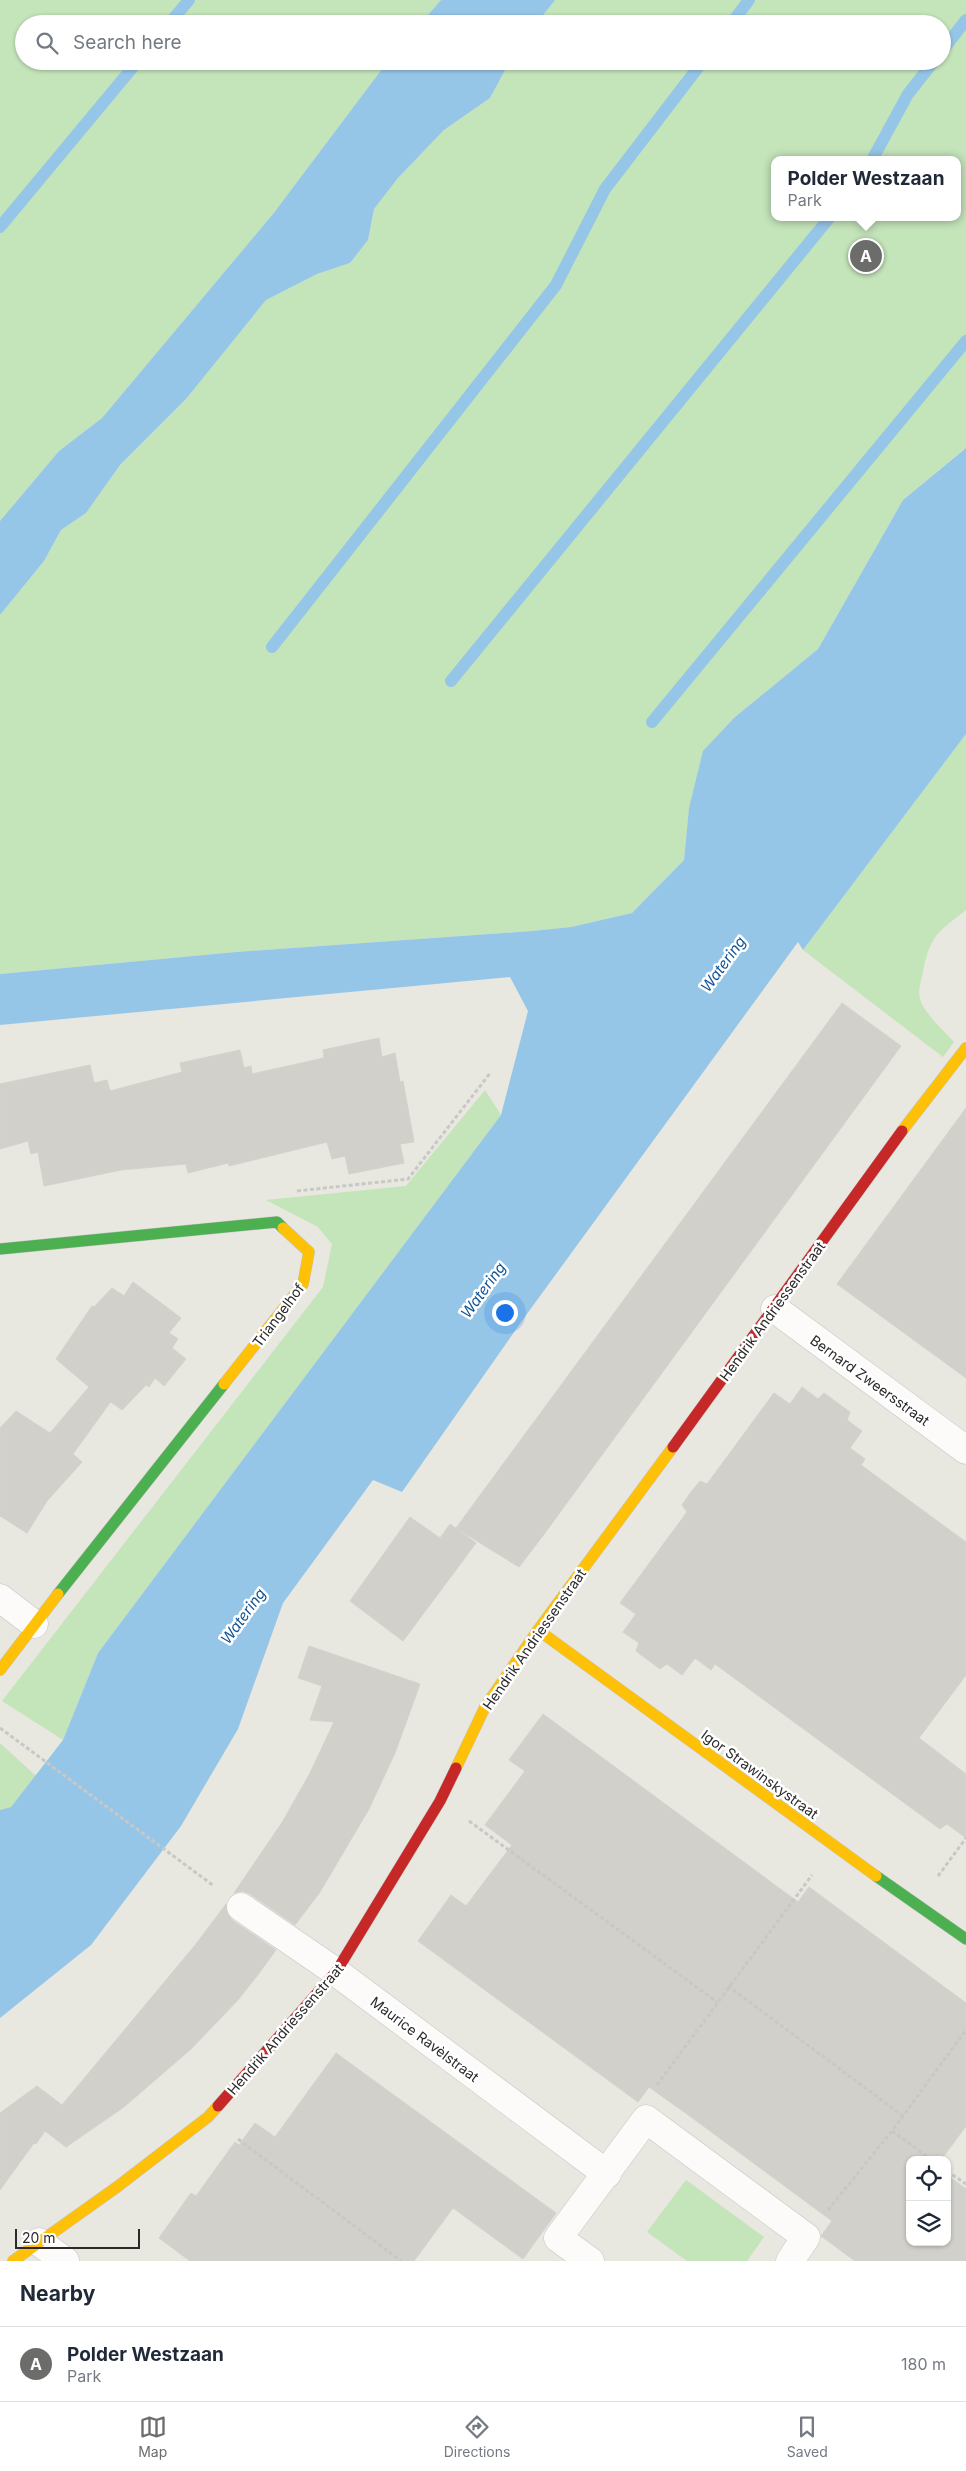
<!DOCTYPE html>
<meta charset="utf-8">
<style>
body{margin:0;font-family:Inter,sans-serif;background:#f6f6f7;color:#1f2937}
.controls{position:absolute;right:15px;bottom:15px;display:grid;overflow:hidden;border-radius:10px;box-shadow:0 1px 4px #0004}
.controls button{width:45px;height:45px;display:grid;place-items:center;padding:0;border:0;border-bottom:1px solid #e0e1e3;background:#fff;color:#1f2937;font:25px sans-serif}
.scale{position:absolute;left:15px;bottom:12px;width:125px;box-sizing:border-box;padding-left:5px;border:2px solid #2a2a2a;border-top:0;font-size:14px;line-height:18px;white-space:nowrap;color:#2a2a2a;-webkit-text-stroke:4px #fff;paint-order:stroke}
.you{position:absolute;left:504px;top:1312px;width:18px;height:18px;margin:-12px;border:4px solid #fff;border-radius:50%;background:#1a73e8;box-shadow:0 0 0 8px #1a73e833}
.badge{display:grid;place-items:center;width:32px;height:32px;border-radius:50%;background:#6c6c6a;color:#fff;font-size:16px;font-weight:700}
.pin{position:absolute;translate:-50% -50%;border:2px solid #fff;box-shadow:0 1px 5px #0006}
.popup{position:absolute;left:771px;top:156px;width:190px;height:65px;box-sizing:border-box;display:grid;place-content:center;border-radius:10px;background:#fff;filter:drop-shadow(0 1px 4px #0005);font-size:16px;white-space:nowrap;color:#747a83}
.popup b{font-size:19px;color:#1f2937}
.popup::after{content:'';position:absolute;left:50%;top:100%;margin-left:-10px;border:10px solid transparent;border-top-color:#fff}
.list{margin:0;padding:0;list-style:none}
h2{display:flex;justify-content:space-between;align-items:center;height:65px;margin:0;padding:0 20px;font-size:21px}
h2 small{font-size:16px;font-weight:400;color:#747a83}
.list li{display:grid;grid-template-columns:32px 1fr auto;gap:15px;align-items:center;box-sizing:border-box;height:75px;padding:0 20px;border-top:1px solid #e0e1e3}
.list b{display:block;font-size:19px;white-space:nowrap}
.list p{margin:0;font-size:16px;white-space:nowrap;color:#747a83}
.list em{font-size:16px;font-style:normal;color:#747a83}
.icon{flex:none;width:28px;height:28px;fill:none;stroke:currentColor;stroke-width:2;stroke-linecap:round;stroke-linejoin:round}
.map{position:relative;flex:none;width:966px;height:2261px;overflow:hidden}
.search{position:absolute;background:#fff;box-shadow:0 1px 4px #0004;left:15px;right:15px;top:15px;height:55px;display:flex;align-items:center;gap:12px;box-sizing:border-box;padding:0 18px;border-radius:28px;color:#747a83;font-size:19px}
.sheet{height:140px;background:#fff}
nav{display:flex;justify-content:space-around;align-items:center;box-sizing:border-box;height:70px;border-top:1px solid #e0e1e3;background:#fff;font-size:14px;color:#747a83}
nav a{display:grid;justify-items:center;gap:2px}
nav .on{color:#6c6c6a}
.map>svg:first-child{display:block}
</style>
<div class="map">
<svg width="966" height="2261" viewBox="0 0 966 2261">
<rect width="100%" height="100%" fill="#e8e7e0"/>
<g fill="#c4e4ba" fill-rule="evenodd">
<polygon points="0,0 441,0 420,24 24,24 24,61 388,61 273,214 102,418 59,451 0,521"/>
<path d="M502,0h464v451l-2,-2 -61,51 -85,149 -83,68 -46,91 -5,52 -52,53 -61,14 -39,4 -296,21 -236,22v-359l44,-54 17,-31 25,-17 34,-48 66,-66 80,-99 51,-26 33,-11 18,-23 6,-31 24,-31 46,-48 46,-32 20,-37h432v-37h-415zM775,160h182v57h-182z"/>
<path d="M966,734v176c-28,22 -36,25 -43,62 -2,7 -5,19 -3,27 4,14 24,32 34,43l-11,15 -140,-107z"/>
<polygon points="485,1090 501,1115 98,1653 63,1740 2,1701 323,1287 332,1244 318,1227 266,1200 406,1186"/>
<polygon points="0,1743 36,1776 11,1807 0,1810"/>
<polygon points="686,2180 764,2237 747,2261 687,2261 647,2232"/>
</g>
<g fill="#96c6e7">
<polygon points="441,0 555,0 536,24 420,24"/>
<polygon points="388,61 510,61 490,98 444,130 398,178 374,209 368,240 350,263 317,274 266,300 186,399 120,465 86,513 61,530 44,561 0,615 0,521 59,451 102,418 273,214"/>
<polygon points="966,448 966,734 803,950 798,942 524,1318 402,1492 373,1480 283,1603 238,1729 181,1826 91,1945 0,2018 0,1810 11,1807 63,1740 98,1653 501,1115 528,1011 510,977 0,1025 0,974 236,952 532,931 571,927 632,913 684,860 689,808 703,751 735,717 818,649 903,500"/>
</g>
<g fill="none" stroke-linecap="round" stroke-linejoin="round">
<g stroke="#96c6e7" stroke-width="12">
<polyline points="169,24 189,0"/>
<polyline points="731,24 749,0"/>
<polyline points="942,51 966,20"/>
<polyline points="872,160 908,94 934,61"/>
<polyline points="0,227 138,61"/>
<polyline points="272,647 556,285 605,189 703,61"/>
<polyline points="451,681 830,217"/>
<polyline points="652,722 966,341"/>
</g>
</g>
<g fill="#d1d0cb" stroke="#d3d2cc">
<polygon points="842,1003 901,1046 542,1537 519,1567 456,1528"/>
<polygon points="379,1038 382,1057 395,1053 400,1082 403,1081 414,1142 400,1144 404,1163 349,1174 345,1156 332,1159 327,1142 229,1166 228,1163 188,1173 186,1164 121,1170 44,1186 38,1152 31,1154 28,1141 0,1149 0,1084 90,1065 94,1083 107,1080 110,1091 182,1072 180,1063 240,1050 244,1068 251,1066 252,1074 324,1058 323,1050"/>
<polygon points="966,1108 966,1378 837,1284"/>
<polygon points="133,1282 181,1318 169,1333 178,1339 172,1348 186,1359 164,1386 155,1378 149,1387 146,1385 122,1410 111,1402 109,1404 73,1454 82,1462 47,1501 27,1533 0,1516 0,1428 16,1411 50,1433 89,1387 56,1359 92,1306 94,1307 112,1288 124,1296"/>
<polygon points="802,1387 818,1399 824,1393 850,1412 847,1420 862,1431 850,1448 865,1459 861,1465 966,1542 966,1675 919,1738 966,1774 966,1838 947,1824 940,1829 715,1664 711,1670 695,1658 682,1675 667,1664 660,1669 636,1651 639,1643 623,1632 636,1614 620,1603 687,1512 682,1505 691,1492 700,1481 707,1484 774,1393 790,1404"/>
<polygon points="410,1517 440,1538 450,1524 476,1543 403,1641 350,1601"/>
<polygon points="309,1646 420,1684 395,1753 369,1809 320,1892 295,1925 250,1894 242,1891 234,1893 283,1821 310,1773 334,1722 310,1720 322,1686 298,1678"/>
<polygon points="543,1714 798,1902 809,1887 966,2003 966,2126 941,2160 910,2160 910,2242 947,2242 947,2175 966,2189 966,2261 855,2261 821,2236 832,2221 687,2114 649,2087 638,2102 418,1941 451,1895 466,1906 512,1845 485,1825 525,1771 509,1760"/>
<polygon points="226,1904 227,1913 232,1920 276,1950 260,1972 238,2000 191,2049 124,2107 66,2147 45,2131 36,2144 34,2143 0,2190 0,2113 37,2086 62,2105 196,1944"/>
<polygon points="336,2053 556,2213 523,2259 453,2208 414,2261 190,2261 159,2238 191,2193 196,2196 235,2142 239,2145 255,2123 275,2137"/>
</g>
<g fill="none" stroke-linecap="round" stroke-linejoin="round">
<defs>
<g id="street">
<polyline points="775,1309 966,1450"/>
<polyline points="0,1598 34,1624"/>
<polyline points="241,1907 336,1972 607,2174"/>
<polyline points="39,2242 65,2261"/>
<polyline points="590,2261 558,2238 646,2119 806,2237 790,2261"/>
</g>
<g id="fast">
<polyline points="0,1249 277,1222 283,1228"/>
<polyline points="58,1594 224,1384"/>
<polyline points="876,1876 966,1939"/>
</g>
<g id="slow">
<polyline points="902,1131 966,1048"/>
<polyline points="224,1384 303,1284 309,1252 283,1228"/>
<polyline points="538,1630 876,1876"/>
<polyline points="0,1670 58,1594"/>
<polyline points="456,1768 485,1707 538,1630 673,1447"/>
<polyline points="13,2261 117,2187 208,2117 218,2106"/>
</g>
<g id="jam">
<polyline points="673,1447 902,1131"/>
<polyline points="218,2106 336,1972 440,1801 456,1768"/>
</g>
</defs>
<use href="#street" stroke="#c5c5c5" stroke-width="29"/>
<use href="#fast" stroke="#c5c5c5" stroke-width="12"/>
<use href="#slow" stroke="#c5c5c5" stroke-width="12"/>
<use href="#jam" stroke="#c5c5c5" stroke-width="12"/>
<g stroke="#c8c8c7" stroke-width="3" stroke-dasharray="4 2.5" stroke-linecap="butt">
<polyline points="297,1191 408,1179 491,1072"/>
<polyline points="0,1728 214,1886"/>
<polyline points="469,1821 717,2002"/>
<polyline points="938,1876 966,1838"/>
<polyline points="728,1986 903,2116"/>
<polyline points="657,2085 812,1875"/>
<polyline points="892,2131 932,2160"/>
<polyline points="238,2139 401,2261"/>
<polyline points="947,2171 966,2184"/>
<polyline points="828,2210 892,2131 966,2030"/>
</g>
<use href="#street" stroke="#fcfbfa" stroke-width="28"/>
<use href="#fast" stroke="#4caf50" stroke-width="11"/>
<use href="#slow" stroke="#ffc107" stroke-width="11"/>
<use href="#jam" stroke="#c62828" stroke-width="11"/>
</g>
<g text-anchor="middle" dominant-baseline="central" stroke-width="5" stroke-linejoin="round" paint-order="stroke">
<g font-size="14" fill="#2a2a2a" stroke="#fff">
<text transform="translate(772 1311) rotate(-54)">Hendrik Andriessenstraat</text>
<text transform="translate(278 1315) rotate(-53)">Triangelhof</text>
<text transform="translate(870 1380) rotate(36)">Bernard Zweersstraat</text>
<text transform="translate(534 1639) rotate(-55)">Hendrik Andriessenstraat</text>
<text transform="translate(760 1774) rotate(36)">Igor Strawinskystraat</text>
<text transform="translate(285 2029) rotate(-49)">Hendrik Andriessenstraat</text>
<text transform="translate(425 2039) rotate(37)">Maurice Ravèlstraat</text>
</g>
<g font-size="15" font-style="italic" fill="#125496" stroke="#fff">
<text transform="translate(723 964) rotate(-54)">Watering</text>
<text transform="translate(483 1290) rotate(-54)">Watering</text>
<text transform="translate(243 1616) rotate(-54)">Watering</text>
</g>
</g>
</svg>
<div class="controls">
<button><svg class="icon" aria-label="locate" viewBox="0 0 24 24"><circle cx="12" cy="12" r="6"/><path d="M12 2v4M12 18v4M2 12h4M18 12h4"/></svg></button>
<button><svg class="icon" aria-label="layers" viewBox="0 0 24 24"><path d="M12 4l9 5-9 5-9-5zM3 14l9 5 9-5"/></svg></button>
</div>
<div class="scale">20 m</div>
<div class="you"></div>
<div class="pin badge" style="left:866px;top:256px">A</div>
<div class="popup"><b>Polder Westzaan</b>Park</div>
<div class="search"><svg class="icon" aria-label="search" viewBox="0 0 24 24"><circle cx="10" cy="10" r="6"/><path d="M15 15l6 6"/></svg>Search here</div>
</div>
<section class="sheet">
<h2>Nearby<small></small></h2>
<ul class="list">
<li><span class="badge">A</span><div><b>Polder Westzaan</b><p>Park</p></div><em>180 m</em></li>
</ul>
</section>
<nav>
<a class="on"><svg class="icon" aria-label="map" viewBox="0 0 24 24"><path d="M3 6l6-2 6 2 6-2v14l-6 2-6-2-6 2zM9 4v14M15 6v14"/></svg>Map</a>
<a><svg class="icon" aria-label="directions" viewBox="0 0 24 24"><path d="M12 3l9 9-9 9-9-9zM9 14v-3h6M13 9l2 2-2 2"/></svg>Directions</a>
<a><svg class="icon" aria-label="saved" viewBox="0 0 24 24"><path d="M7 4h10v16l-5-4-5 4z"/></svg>Saved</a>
</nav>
